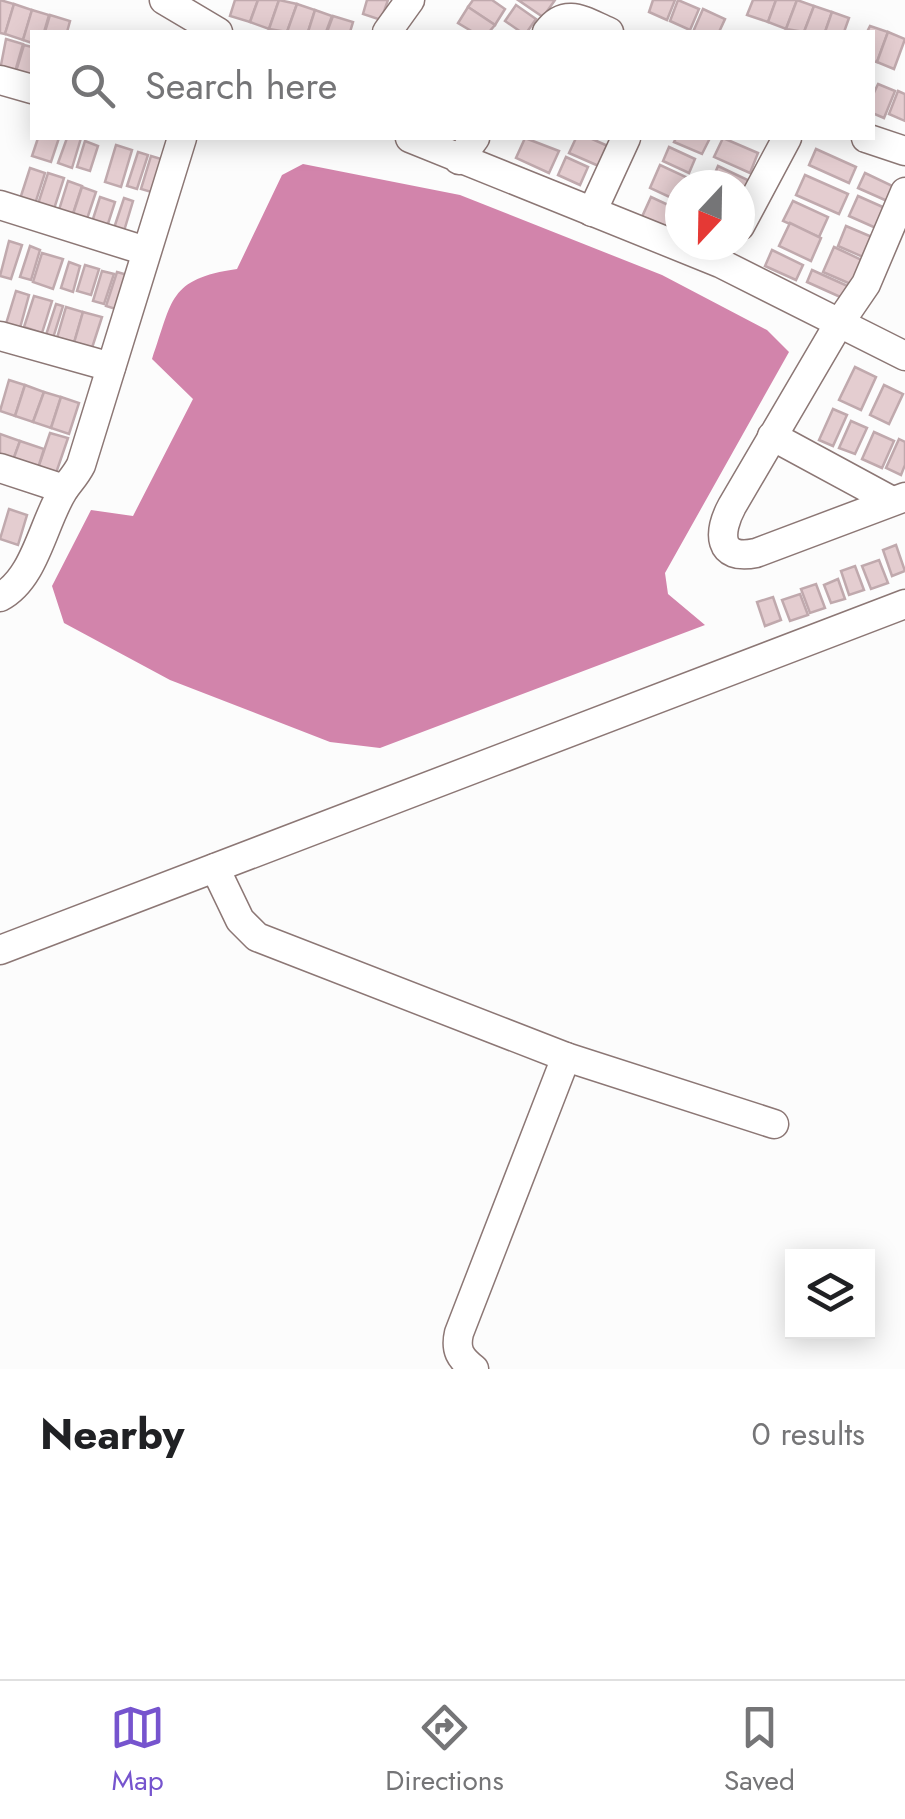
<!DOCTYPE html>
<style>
body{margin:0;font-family:Jost,sans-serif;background:#f2f2f2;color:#202124}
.controls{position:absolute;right:30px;bottom:30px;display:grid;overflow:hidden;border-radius:0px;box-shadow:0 5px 25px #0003}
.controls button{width:90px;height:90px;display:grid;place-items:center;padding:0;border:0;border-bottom:2px solid #e0e0e0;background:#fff;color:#202124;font:50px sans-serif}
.compass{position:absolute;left:665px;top:170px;width:90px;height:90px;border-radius:50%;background:#fff;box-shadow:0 5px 25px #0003;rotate:202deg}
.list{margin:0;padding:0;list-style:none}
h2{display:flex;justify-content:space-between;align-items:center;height:130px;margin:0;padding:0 40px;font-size:42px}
h2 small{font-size:32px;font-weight:400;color:#757577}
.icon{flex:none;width:55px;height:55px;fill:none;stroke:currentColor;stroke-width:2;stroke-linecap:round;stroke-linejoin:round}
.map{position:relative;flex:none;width:905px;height:1369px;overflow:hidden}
.search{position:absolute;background:#fff;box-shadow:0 5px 25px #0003;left:30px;right:30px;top:30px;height:110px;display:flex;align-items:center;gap:25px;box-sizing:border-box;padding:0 35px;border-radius:0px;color:#757577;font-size:38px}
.sheet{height:310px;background:#fff}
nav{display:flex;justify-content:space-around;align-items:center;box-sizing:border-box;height:140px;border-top:2px solid #e0e0e0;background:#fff;font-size:28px;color:#757577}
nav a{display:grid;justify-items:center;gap:5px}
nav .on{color:#7654ce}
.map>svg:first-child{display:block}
</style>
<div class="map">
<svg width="905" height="1369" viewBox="0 0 905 1369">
<rect width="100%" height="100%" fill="#fcfcfc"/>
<path fill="#d284ab" d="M303,164l157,31 202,80 105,55 22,22 -124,221 3,21 37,31 -325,123 -50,-6 -160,-62 -106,-57 -12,-37 39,-76 42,6 60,-117 -41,-40c21,-59 16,-80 85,-90l45,-94z"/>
<g fill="#e4cdd0" stroke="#c0a9ad" stroke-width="2.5">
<polygon points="0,0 14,4 5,34 0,33"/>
<polygon points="235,0 258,0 250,22 230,16"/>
<polygon points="258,0 279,0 269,29 250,22"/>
<polygon points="279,0 297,4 287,32 269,29"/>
<polygon points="367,0 388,0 381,20 363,14"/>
<polygon points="473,0 492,0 505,9 495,25 468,7"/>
<polygon points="518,0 555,0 543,17"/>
<polygon points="653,0 675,0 667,20 649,12"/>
<polygon points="678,0 699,9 690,30 670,21"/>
<polygon points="753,0 776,0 768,22 747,15"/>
<polygon points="776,0 797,0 786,29 768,22"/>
<polygon points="797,0 814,6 804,32 786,29"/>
<polygon points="14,4 32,10 23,40 5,34"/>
<polygon points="297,4 315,10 308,32 287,32"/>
<polygon points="516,5 536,19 527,32 521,32 505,21"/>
<polygon points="814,6 832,12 825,32 804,32"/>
<polygon points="468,7 495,25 489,32 473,32 458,23"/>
<polygon points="703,9 725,19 719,32 693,32"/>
<polygon points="32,10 49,15 44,32 32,32 32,43 23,40"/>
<polygon points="315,10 332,16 326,32 308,32"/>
<polygon points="832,12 849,18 844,32 825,32"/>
<polygon points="50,15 70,21 67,32 45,32"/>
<polygon points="333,16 353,22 350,32 327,32"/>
<polygon points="870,26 888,32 877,62 872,61 872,32 867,32"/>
<polygon points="888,32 905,39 894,69 877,62"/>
<polygon points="6,39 23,44 14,75 0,70"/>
<polygon points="24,45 32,47 32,80 15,75"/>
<polygon points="878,84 895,91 884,118 872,113 872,97"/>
<polygon points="898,91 905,94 905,121 889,114"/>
<polygon points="38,138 59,138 51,162 32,156"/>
<polygon points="67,138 81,138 72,168 58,163"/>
<polygon points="525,138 559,151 549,173 516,158"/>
<polygon points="576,138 590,138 610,147 601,167 569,153"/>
<polygon points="676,138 710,138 702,154 674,142"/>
<polygon points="723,138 758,153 750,173 714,157"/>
<polygon points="85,141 98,146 90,171 77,167"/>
<polygon points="116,145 132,150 121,187 105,182"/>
<polygon points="669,147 695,159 689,173 663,161"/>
<polygon points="816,149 856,167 849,183 809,165"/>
<polygon points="138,152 148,155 137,189 127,186"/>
<polygon points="151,156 168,161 158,194 141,189"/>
<polygon points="566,157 588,167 580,185 558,175"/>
<polygon points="660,165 686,177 676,200 650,188"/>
<polygon points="718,166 752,182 740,206 740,185 710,185"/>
<polygon points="30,168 45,173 35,204 20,199"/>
<polygon points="48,173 64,178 54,209 38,204"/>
<polygon points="865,173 901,190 894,204 858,188"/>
<polygon points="805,175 848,194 839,214 796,195"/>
<polygon points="68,181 82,186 73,214 59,210"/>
<polygon points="82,187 96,192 87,219 73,214"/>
<polygon points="858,196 885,208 876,228 849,216"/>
<polygon points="100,197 115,202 107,227 92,222"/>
<polygon points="651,197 675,208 664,230 641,219"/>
<polygon points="124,198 133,201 124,231 114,228"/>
<polygon points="793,201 828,217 819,237 783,221"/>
<polygon points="790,223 821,238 811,261 779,246"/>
<polygon points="846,226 879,240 870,260 838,246"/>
<polygon points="9,241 22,245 11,279 0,276"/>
<polygon points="30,246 40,250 31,280 20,277"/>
<polygon points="834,247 864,261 853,285 823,272"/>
<polygon points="772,250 803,265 796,280 765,266"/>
<polygon points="42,253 63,259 53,289 33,282"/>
<polygon points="69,262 80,266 73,292 61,288"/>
<polygon points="85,265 99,269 91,295 77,291"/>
<polygon points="812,270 852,288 847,300 807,282"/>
<polygon points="102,271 114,274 104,304 93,301"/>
<polygon points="117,272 135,277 125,312 106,306"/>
<polygon points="16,291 29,295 20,328 6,324"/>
<polygon points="34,296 52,301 42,333 24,327"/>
<polygon points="56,304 63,306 53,338 46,335"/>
<polygon points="66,307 83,312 74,343 57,338"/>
<polygon points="83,312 102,317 92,348 74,343"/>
<polygon points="855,367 876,377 861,410 839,400"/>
<polygon points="9,380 25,385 15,416 0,411"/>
<polygon points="25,385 44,392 33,422 15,416"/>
<polygon points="884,385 903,394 889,424 870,415"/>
<polygon points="44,392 61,397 51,428 33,422"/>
<polygon points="61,397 79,403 69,434 51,428"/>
<polygon points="833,409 847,415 833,446 819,440"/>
<polygon points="851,421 867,428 855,454 839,448"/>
<polygon points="874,432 894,441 882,468 862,459"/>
<polygon points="50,433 68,438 54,479 36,474"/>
<polygon points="0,434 20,441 12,463 0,459"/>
<polygon points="899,439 905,442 905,465 901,475 886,468"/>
<polygon points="20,441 44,449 37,471 12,463"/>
<polygon points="9,509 27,515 18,545 0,539"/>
<polygon points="896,545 905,571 892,576 883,550"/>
<polygon points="879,560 888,583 871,589 862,566"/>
<polygon points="855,566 864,590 849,595 841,571"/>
<polygon points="838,579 845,599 831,603 824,585"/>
<polygon points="816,584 825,608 810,613 801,589"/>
<polygon points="800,594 808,615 790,621 782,600"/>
<polygon points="773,597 781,620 765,626 757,602"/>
</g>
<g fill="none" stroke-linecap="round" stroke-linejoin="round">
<defs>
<g id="minor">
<polyline points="164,0 218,32"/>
<polyline points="387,32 410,0"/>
<path d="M547,32c19,-26 38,-10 62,0"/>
<polyline points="0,80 32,89"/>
<polyline points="410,138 720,263 905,356"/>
<polyline points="866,138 905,151"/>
<polyline points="459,160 475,138"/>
<path d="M905,192l-39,92 -28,41 -106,181c-14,26 -15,55 24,47l149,-56"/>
<polyline points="0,205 146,251"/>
<polyline points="592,212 626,138"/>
<polyline points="740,226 787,138"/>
<polyline points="0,336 111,367"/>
<polyline points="772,436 892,501"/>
<polyline points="0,468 64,489"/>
<path d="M0,597c35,-18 43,-74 63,-106 6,-9 13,-16 18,-26l101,-327"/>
<path d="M215,868l25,52 17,17 309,120 -107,276c-4,17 1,25 15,36"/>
<polyline points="0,950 905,604"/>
<polyline points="566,1057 774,1124"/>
</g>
</defs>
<use href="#minor" stroke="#8c7775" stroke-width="31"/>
<use href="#minor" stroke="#fff" stroke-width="28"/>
</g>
</svg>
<div class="controls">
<button><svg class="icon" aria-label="layers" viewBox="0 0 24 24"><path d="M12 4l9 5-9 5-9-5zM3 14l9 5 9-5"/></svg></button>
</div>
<svg class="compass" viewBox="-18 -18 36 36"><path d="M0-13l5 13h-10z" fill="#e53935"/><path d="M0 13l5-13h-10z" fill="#757577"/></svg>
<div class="search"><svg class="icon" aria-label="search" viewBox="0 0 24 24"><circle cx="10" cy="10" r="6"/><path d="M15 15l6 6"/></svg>Search here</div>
</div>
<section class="sheet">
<h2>Nearby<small>0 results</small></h2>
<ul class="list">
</ul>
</section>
<nav>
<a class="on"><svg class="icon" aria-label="map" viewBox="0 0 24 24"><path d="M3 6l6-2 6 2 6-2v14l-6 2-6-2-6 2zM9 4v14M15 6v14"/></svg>Map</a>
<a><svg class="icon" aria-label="directions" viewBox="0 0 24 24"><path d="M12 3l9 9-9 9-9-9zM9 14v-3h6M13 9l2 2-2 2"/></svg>Directions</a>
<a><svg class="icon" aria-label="saved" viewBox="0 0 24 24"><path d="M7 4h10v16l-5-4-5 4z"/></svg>Saved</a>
</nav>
